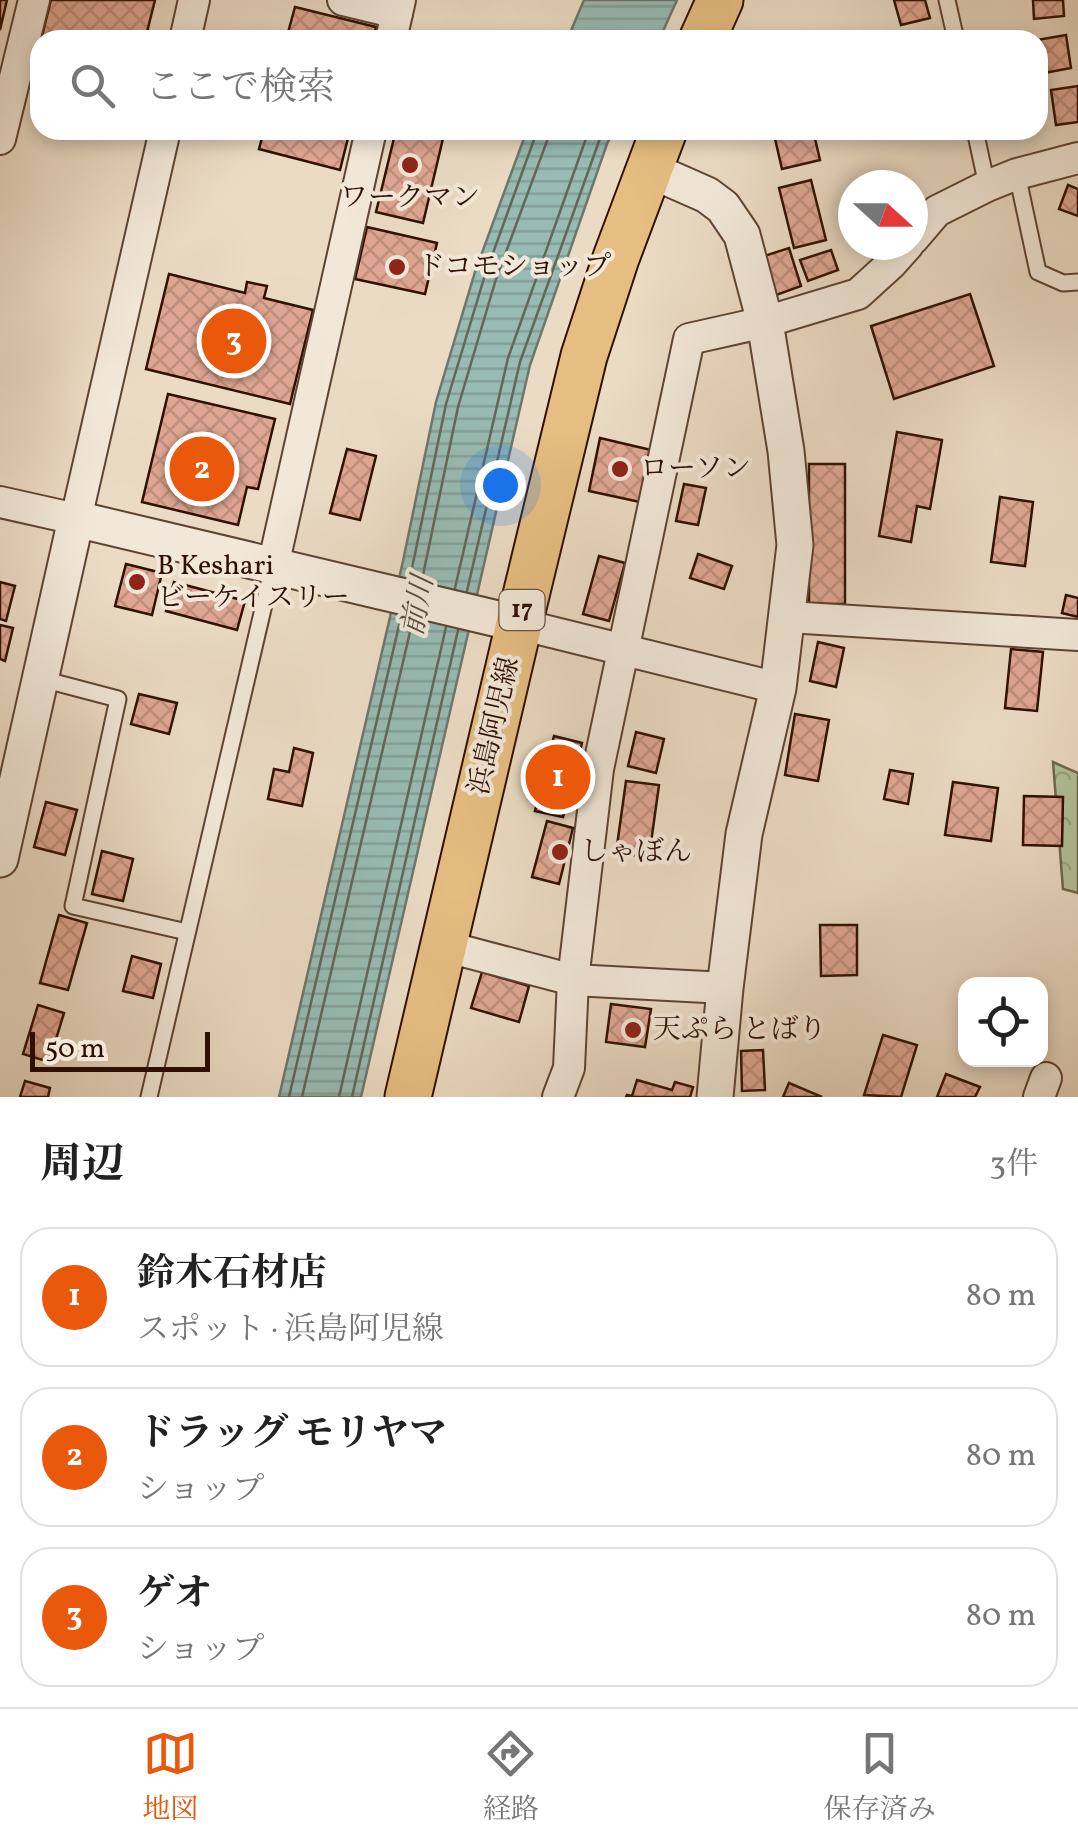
<!DOCTYPE html>
<html lang="ja">
<meta charset="utf-8">
<style>
body{margin:0;font-family:Vollkorn,"Noto Serif JP",serif;background:#f6f6f6;color:#222}
.controls{position:absolute;right:30px;bottom:30px;display:grid;overflow:hidden;border-radius:20px;box-shadow:0 5px 15px #0003}
.controls button{width:90px;height:90px;display:grid;place-items:center;padding:0;border:0;border-bottom:2px solid #e0e0e0;background:#fff;color:#222;font:50px sans-serif}
.compass{position:absolute;left:838px;top:170px;width:90px;height:90px;border-radius:50%;background:#fff;box-shadow:0 5px 15px #0003;rotate:111deg}
.scale{position:absolute;left:30px;bottom:25px;width:180px;box-sizing:border-box;padding-left:10px;border:5px solid #301002;border-top:0;font-size:28px;line-height:35px;white-space:nowrap;color:#301002;-webkit-text-stroke:8px #f2e8d9;paint-order:stroke}
.you{position:absolute;left:500px;top:485px;width:35px;height:35px;margin:-25px;border:8px solid #fff;border-radius:50%;background:#1a73e8;box-shadow:0 0 0 15px #1a73e833}
.badge{display:grid;place-items:center;width:65px;height:65px;border-radius:50%;background:#ea580c;color:#fff;font-size:32px;font-weight:700}
.pin{position:absolute;translate:-50% -50%;border:5px solid #fff;box-shadow:0 2px 10px #0006}
.list{margin:0;padding:0;list-style:none}
h2{display:flex;justify-content:space-between;align-items:center;height:130px;margin:0;padding:0 40px;font-size:42px}
h2 small{font-size:32px;font-weight:400;color:#767676}
.list li{display:grid;grid-template-columns:65px 1fr auto;gap:30px;align-items:center;box-sizing:border-box;height:140px;margin:0 20px 20px;padding:0 20px;border:2px solid #e0e0e0;border-radius:30px}
.list b{display:block;font-size:38px;white-space:nowrap}
.list p{margin:0;font-size:32px;white-space:nowrap;color:#767676}
.list em{font-size:32px;font-style:normal;color:#767676}
.icon{flex:none;width:55px;height:55px;fill:none;stroke:currentColor;stroke-width:2;stroke-linecap:round;stroke-linejoin:round}
.map{position:relative;flex:none;width:1078px;height:1097px;overflow:hidden}
.search{position:absolute;background:#fff;box-shadow:0 5px 15px #0003;left:30px;right:30px;top:30px;height:110px;display:flex;align-items:center;gap:25px;box-sizing:border-box;padding:0 35px;border-radius:30px;color:#767676;font-size:38px}
.sheet{height:610px;background:#fff}
nav{display:flex;justify-content:space-around;align-items:center;box-sizing:border-box;height:140px;border-top:2px solid #e0e0e0;background:#fff;font-size:28px;color:#767676}
nav a{display:grid;justify-items:center;gap:5px}
nav .on{color:#ea580c}
.map>svg:first-child{display:block}
</style>
<div class="map">
<svg width="1078" height="1097" viewBox="0 0 1078 1097">
<defs>
<pattern id="forest-crowns" width="20" height="18" patternUnits="userSpaceOnUse" patternTransform="scale(2.5)"><rect width="20" height="18" fill="#b2c198"/><path d="M2 6a3 3 0 1 1 6 0M12 15a3 3 0 1 1 6 0" fill="none" stroke="#99a581"/></pattern>
<pattern id="water-rules" width="6" height="5" patternUnits="userSpaceOnUse" patternTransform="scale(2.5)"><rect width="6" height="5" fill="#98bbb3"/><path d="M0 2.5h6" fill="none" stroke="#83a098"/></pattern>
<pattern id="building-cross-hatch" width="8" height="8" patternUnits="userSpaceOnUse" patternTransform="scale(2.5)"><rect width="8" height="8" fill="#dfa793"/><path d="M0 0l8 8M0 8l8-8" fill="none" stroke="#c08f7d"/></pattern>
</defs>
<rect width="100%" height="100%" fill="#ebdbc4"/>
<filter id="stains"><feTurbulence type="fractalNoise" baseFrequency=".002" numOctaves="4"/><feColorMatrix values="0 0 0 0 .2 0 0 0 0 .09 0 0 0 0 .02 0 0 0 .5 -.17"/></filter>
<radialGradient id="worn" r=".72"><stop offset=".6" stop-color="#630" stop-opacity="0"/><stop offset="1" stop-color="#630" stop-opacity=".3"/></radialGradient>
<polygon fill="url(#forest-crowns)" stroke="#71684d" stroke-width="2.5" points="1053,762 1078,773 1078,893 1063,889"/>
<g fill="url(#water-rules)" stroke="#6e776c" stroke-width="2.5">
<polygon points="584,0 677,0 659,40 567,40"/>
<polygon points="527,130 614,130 607,144 530,365 361,1097 279,1097 403,561 436,402 475,272"/>
</g>
<g fill="none" stroke-linecap="round" stroke-linejoin="round">
<g stroke="#64665a" stroke-width="2.5">
<polyline points="410,578 446,404 485,275 535,137 536,130"/>
<polyline points="422,580 458,407 496,279 547,141 548,130"/>
<polyline points="455,588 508,358 589,130"/>
<polyline points="467,591 520,362 603,130"/>
<polyline points="289,1097 401,617"/>
<polyline points="302,1097 413,619"/>
<polyline points="339,1097 446,627"/>
<polyline points="352,1097 458,630"/>
</g>
</g>
<g fill="url(#building-cross-hatch)" stroke="#301002" stroke-width="2.5">
<polygon points="0,0 7,0 0,30"/>
<polygon points="51,0 155,0 145,40 41,40"/>
<polygon points="894,0 925,0 930,18 901,25"/>
<polygon points="1033,0 1063,0 1064,16 1034,19"/>
<polygon points="295,7 376,27 373,40 286,40"/>
<polygon points="933,33 935,40 907,40"/>
<polygon points="1066,35 1071,68 1039,74 1037,40"/>
<polygon points="40,42 40,86 30,83"/>
<polygon points="1078,86 1078,122 1056,125 1051,90"/>
<polygon points="264,130 350,130 340,170 259,149"/>
<polygon points="396,130 445,130 423,223 376,212"/>
<polygon points="773,130 813,130 820,160 782,169"/>
<polygon points="811,180 826,240 794,248 779,188"/>
<polygon points="1068,185 1078,189 1078,216 1059,209"/>
<polygon points="367,227 437,243 425,294 355,279"/>
<polygon points="789,248 801,286 771,297 758,258"/>
<polygon points="831,250 838,270 808,281 800,260"/>
<polygon points="169,274 245,293 247,282 267,286 264,298 313,310 290,404 146,369"/>
<polygon points="970,294 994,366 894,399 871,326"/>
<polygon points="168,394 275,419 258,489 247,487 238,525 142,502"/>
<polygon points="897,432 942,440 930,509 917,506 911,542 879,536"/>
<polygon points="600,438 651,450 640,502 589,491"/>
<polygon points="347,449 376,456 360,520 330,513"/>
<rect x="809" y="464" width="36" height="140"/>
<polygon points="684,484 706,488 698,525 676,521"/>
<polygon points="1000,497 1033,502 1025,566 991,562"/>
<polygon points="698,554 732,566 724,589 690,578"/>
<polygon points="599,556 625,563 609,621 583,614"/>
<polygon points="126,564 162,573 152,615 115,606"/>
<polygon points="0,582 15,586 6,621 0,619"/>
<polygon points="174,582 245,601 237,630 166,611"/>
<polygon points="1066,595 1078,598 1078,617 1062,613"/>
<polygon points="0,625 13,628 5,661 0,659"/>
<polygon points="818,642 844,648 836,687 810,681"/>
<polygon points="1011,649 1043,652 1037,711 1005,708"/>
<polygon points="139,694 177,703 169,734 131,724"/>
<polygon points="795,714 829,720 818,781 785,775"/>
<polygon points="636,732 664,739 656,773 628,766"/>
<polygon points="554,736 582,743 563,817 535,811"/>
<polygon points="294,748 313,753 302,806 268,799 274,769 289,772"/>
<polygon points="890,770 913,774 908,804 884,799"/>
<polygon points="626,781 659,785 649,857 616,853"/>
<polygon points="953,782 998,788 991,841 945,835"/>
<polygon points="1024,796 1063,797 1062,846 1023,845"/>
<polygon points="46,802 77,810 65,855 34,847"/>
<polygon points="547,821 573,828 559,884 532,877"/>
<polygon points="102,851 133,859 123,901 92,894"/>
<polygon points="59,915 87,923 68,990 40,983"/>
<polygon points="820,925 857,925 857,975 821,976"/>
<polygon points="132,956 161,964 153,998 123,991"/>
<polygon points="482,972 529,986 519,1022 471,1008"/>
<polygon points="611,1004 651,1009 645,1047 606,1042"/>
<polygon points="38,1005 64,1013 49,1062 23,1054"/>
<polygon points="883,1035 917,1045 901,1097 864,1095"/>
<polygon points="763,1050 765,1090 742,1091 741,1051"/>
<polygon points="946,1074 980,1087 975,1097 937,1097"/>
<polygon points="637,1080 672,1090 675,1082 693,1087 690,1097 626,1097 627,1095 632,1096"/>
<polygon points="25,1081 50,1088 48,1097 20,1097"/>
<polygon points="789,1083 822,1097 783,1097"/>
</g>
<g fill="none" stroke-linecap="round" stroke-linejoin="round">
<defs>
<g id="service">
<polyline points="947,0 956,40"/>
<polyline points="975,130 987,186"/>
<polyline points="1017,174 1038,272 1063,283 1078,282"/>
<polyline points="42,679 118,699 73,906 187,932"/>
<polyline points="149,1097 273,566"/>
</g>
<g id="minor">
<polyline points="343,0 397,13"/>
<polyline points="185,40 194,0"/>
<polyline points="391,40 400,0"/>
<polyline points="0,139 34,0"/>
<polyline points="913,239 937,211 987,186 1017,174 1078,158"/>
<polyline points="0,502 76,519 165,130"/>
<polyline points="273,566 371,130"/>
<polyline points="788,617 1078,635"/>
<polyline points="519,624 778,688"/>
<polyline points="444,946 573,980 725,988"/>
<polyline points="558,1097 569,1068 573,980 598,769 689,339 765,322 858,294 891,264 908,245"/>
<polyline points="1039,1097 1046,1078"/>
</g>
<g id="tertiary">
<polyline points="648,169 707,195 723,207 742,235 765,322 786,451 795,545 778,688 744,834 725,988 715,1097"/>
<polyline points="0,859 76,519 519,624"/>
</g>
<g id="primary">
<polyline points="702,40 720,0"/>
<polyline points="408,1097 519,624 584,356 616,258 664,130"/>
</g>
</defs>
<use href="#service" stroke="#5f4332" stroke-width="19"/>
<use href="#minor" stroke="#5f4332" stroke-width="34"/>
<use href="#tertiary" stroke="#5f4332" stroke-width="39"/>
<use href="#primary" stroke="#301002" stroke-width="49"/>
<use href="#service" stroke="#f2e8d9" stroke-width="15"/>
<use href="#minor" stroke="#f2e8d9" stroke-width="30"/>
<use href="#tertiary" stroke="#f2e8d9" stroke-width="35"/>
<use href="#primary" stroke="#e6be82" stroke-width="45"/>
</g>
<g fill="#8f2418" stroke="#f2e8d9" stroke-width="4">
<circle cx="410" cy="165" r="10"/>
<circle cx="397" cy="267" r="10"/>
<circle cx="620" cy="469" r="10"/>
<circle cx="137" cy="582" r="10"/>
<circle cx="560" cy="852" r="10"/>
<circle cx="633" cy="1030" r="10"/>
</g>
<g text-anchor="middle" dominant-baseline="central" stroke-width="8" stroke-linejoin="round" paint-order="stroke">
<rect fill="#f2e8d9" stroke="#6a5142" stroke-width="2.5" x="499.5" y="590" width="45" height="40" rx="8"/>
<g font-size="25" font-weight="bold" fill="#301002">
<text x="522" y="610">17</text>
</g>
<g font-size="28" fill="#301002" stroke="#f2e8d9" text-anchor="start">
<text x="410" y="198" text-anchor="middle">ワークマン</text>
<text x="417" y="267">ドコモショップ</text>
<text x="640" y="469">ローソン</text>
<text x="157" y="566">B Keshari<tspan x="157" dy="32">ビーケイスリー</tspan></text>
<text x="580" y="852">しゃぼん</text>
<text x="653" y="1030">天ぷら とばり</text>
</g>
<g font-size="28" fill="#301002" stroke="#f2e8d9">
<text transform="translate(495 726) rotate(-77)">浜島阿児線</text>
</g>
<g font-size="30" font-style="italic" fill="#544c40" stroke="#f2e8d9">
<text transform="translate(419 606) rotate(-79)">前川</text>
</g>
</g>
<rect width="100%" height="100%" filter="url(#stains)"/>
<rect width="100%" height="100%" fill="url(#worn)"/>
</svg>
<div class="controls">
<button><svg class="icon" aria-label="locate" viewBox="0 0 24 24"><circle cx="12" cy="12" r="6"/><path d="M12 2v4M12 18v4M2 12h4M18 12h4"/></svg></button>
</div>
<svg class="compass" viewBox="-18 -18 36 36"><path d="M0-13l5 13h-10z" fill="#e53935"/><path d="M0 13l5-13h-10z" fill="#767676"/></svg>
<div class="scale">50 m</div>
<div class="you"></div>
<div class="pin badge" style="left:558px;top:777px">1</div>
<div class="pin badge" style="left:202px;top:469px">2</div>
<div class="pin badge" style="left:234px;top:341px">3</div>
<div class="search"><svg class="icon" aria-label="search" viewBox="0 0 24 24"><circle cx="10" cy="10" r="6"/><path d="M15 15l6 6"/></svg>ここで検索</div>
</div>
<section class="sheet">
<h2>周辺<small>3件</small></h2>
<ul class="list">
<li><span class="badge">1</span><div><b>鈴木石材店</b><p>スポット · 浜島阿児線</p></div><em>80 m</em></li>
<li><span class="badge">2</span><div><b>ドラッグ モリヤマ</b><p>ショップ</p></div><em>80 m</em></li>
<li><span class="badge">3</span><div><b>ゲオ</b><p>ショップ</p></div><em>80 m</em></li>
</ul>
</section>
<nav>
<a class="on"><svg class="icon" aria-label="map" viewBox="0 0 24 24"><path d="M3 6l6-2 6 2 6-2v14l-6 2-6-2-6 2zM9 4v14M15 6v14"/></svg>地図</a>
<a><svg class="icon" aria-label="directions" viewBox="0 0 24 24"><path d="M12 3l9 9-9 9-9-9zM9 14v-3h6M13 9l2 2-2 2"/></svg>経路</a>
<a><svg class="icon" aria-label="saved" viewBox="0 0 24 24"><path d="M7 4h10v16l-5-4-5 4z"/></svg>保存済み</a>
</nav>
